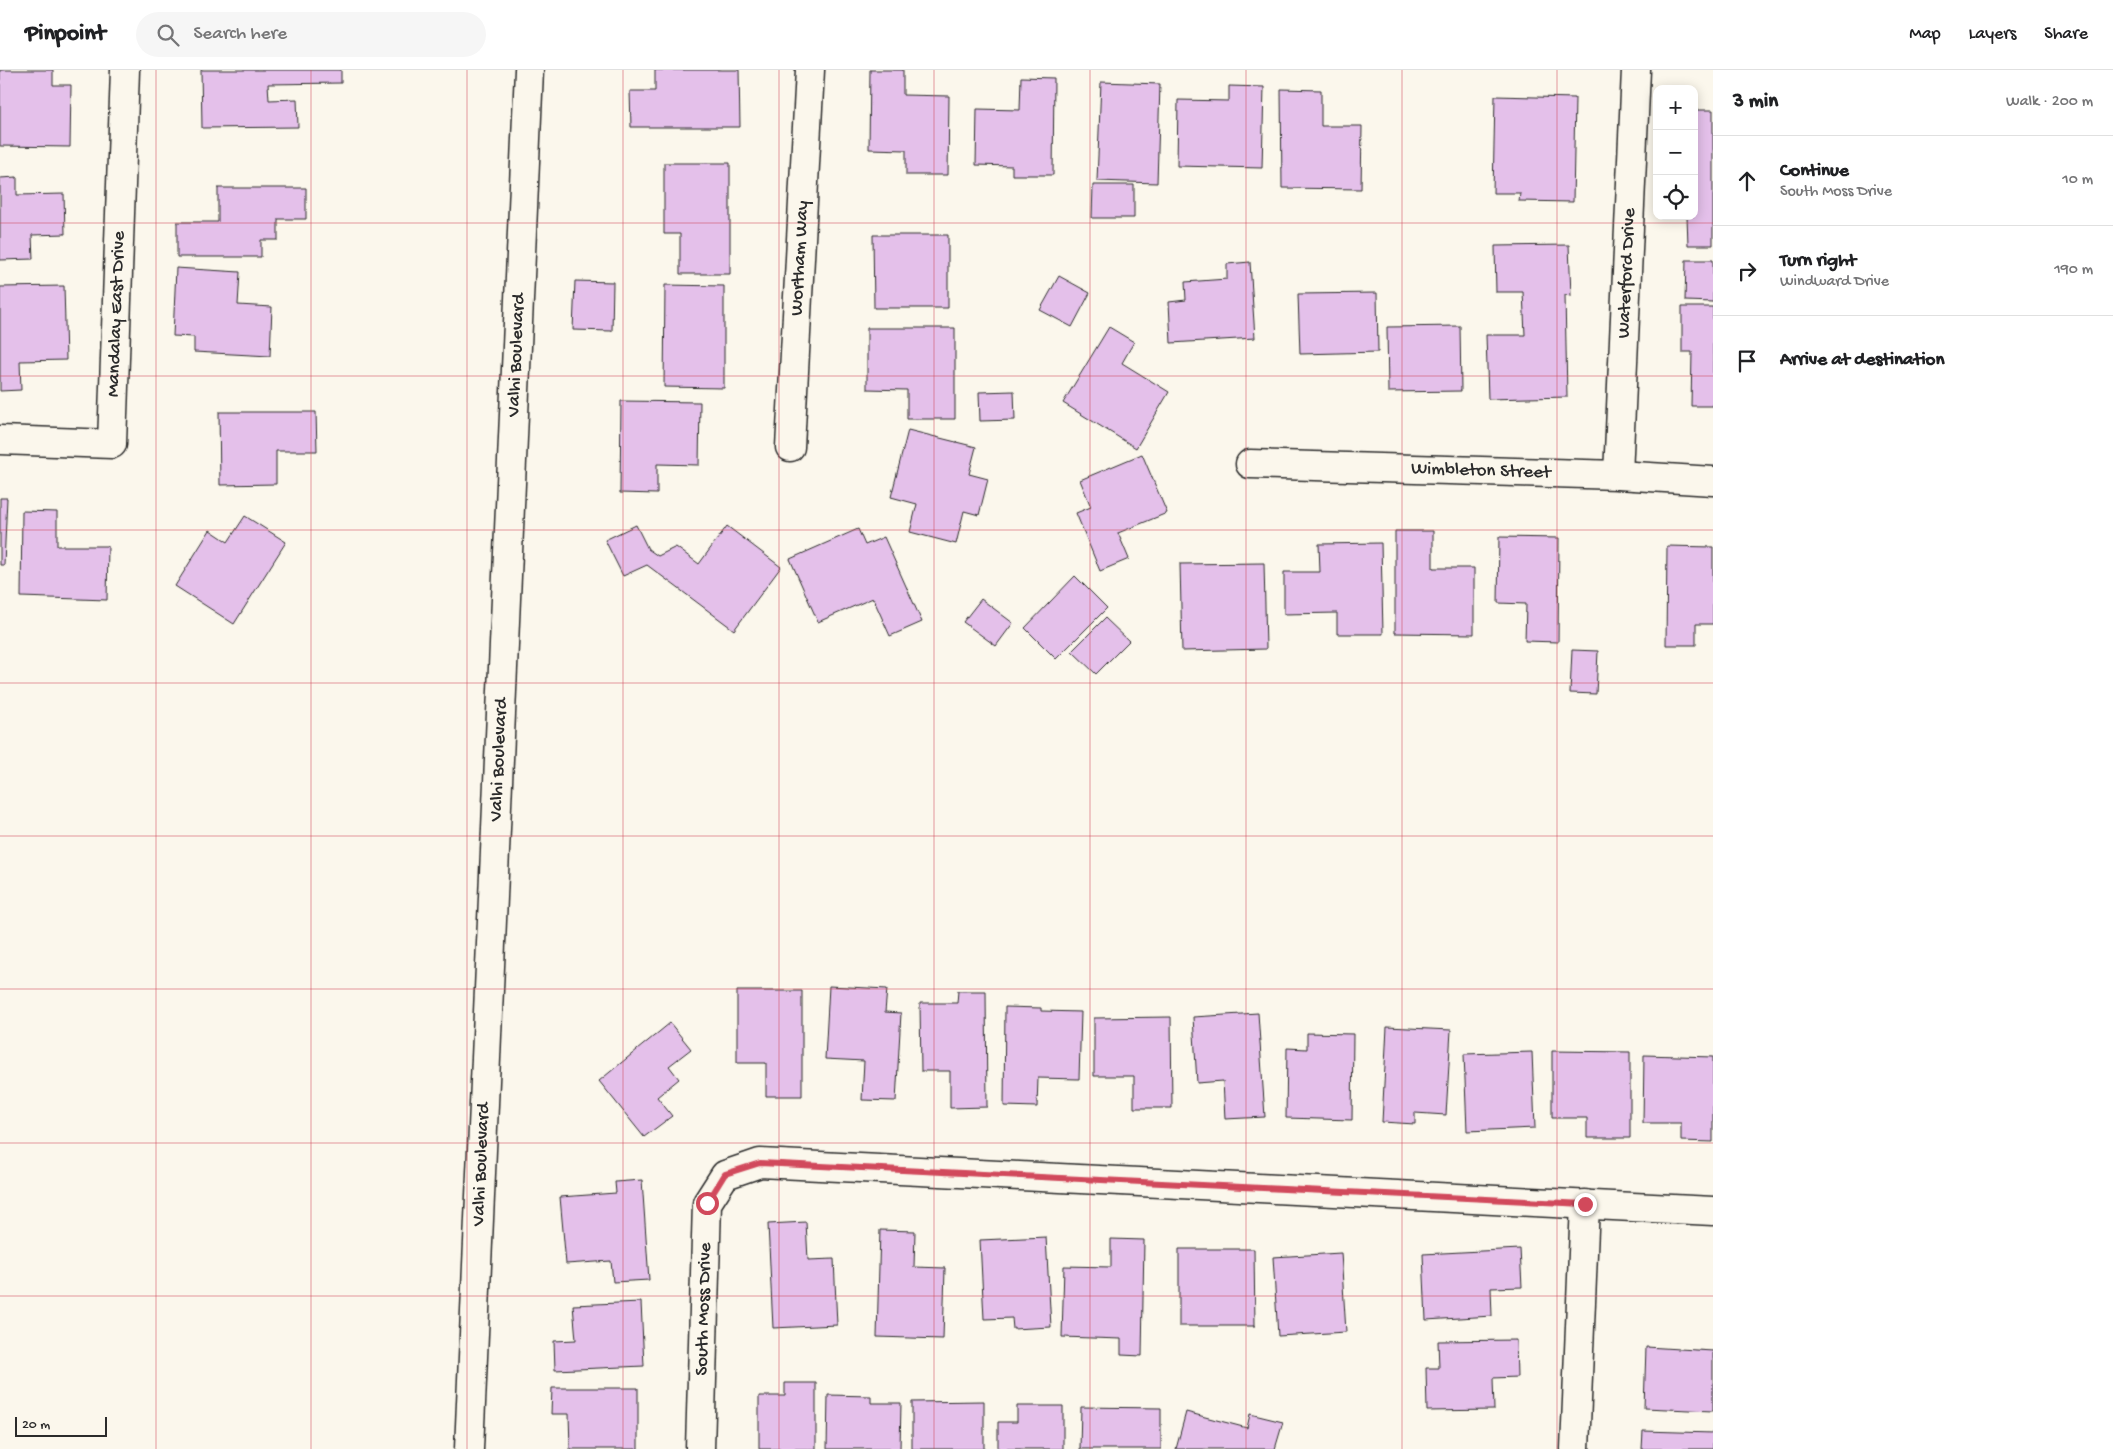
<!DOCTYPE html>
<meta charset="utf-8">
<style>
body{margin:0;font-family:"Gochi Hand",sans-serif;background:#f6f6f6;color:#202124}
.controls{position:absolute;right:15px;top:15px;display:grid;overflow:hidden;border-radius:10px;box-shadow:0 2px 12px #0003}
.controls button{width:45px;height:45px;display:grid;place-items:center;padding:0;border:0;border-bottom:1px solid #e0e0e0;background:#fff;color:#202124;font:25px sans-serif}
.scale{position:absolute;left:15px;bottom:12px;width:92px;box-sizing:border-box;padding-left:5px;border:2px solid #2b2b2b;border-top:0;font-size:14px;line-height:18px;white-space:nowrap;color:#2b2b2b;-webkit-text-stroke:4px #fbf7ec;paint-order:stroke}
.stop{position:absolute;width:15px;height:15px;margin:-11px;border:4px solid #d1495b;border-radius:50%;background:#fff}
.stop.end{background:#d1495b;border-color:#fff;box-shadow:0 1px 5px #0008}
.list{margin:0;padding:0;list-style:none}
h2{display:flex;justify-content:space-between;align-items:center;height:65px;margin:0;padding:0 20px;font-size:21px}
h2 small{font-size:16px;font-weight:400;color:#757577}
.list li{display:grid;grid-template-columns:32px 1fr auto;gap:15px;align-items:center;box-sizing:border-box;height:90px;padding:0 20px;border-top:1px solid #e0e0e0}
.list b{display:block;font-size:19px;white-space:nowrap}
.list p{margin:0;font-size:16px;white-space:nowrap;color:#757577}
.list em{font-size:16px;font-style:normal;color:#757577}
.icon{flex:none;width:28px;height:28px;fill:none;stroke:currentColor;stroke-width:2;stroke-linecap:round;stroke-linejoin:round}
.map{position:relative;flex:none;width:1713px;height:1379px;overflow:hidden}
header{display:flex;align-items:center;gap:30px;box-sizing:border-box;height:70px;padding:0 25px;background:#fff;border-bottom:1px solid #e0e0e0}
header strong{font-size:24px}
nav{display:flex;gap:28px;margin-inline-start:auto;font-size:18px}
.search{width:350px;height:45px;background:#f6f6f6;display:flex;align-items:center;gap:12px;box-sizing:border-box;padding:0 18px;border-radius:28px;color:#757577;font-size:19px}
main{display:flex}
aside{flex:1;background:#fff}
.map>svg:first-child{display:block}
</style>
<header>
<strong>Pinpoint</strong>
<div class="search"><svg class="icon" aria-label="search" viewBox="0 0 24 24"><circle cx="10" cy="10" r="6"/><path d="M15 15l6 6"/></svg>Search here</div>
<nav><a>Map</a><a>Layers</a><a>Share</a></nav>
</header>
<main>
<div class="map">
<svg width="1713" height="1379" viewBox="0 0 1713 1379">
<rect width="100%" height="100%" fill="#fbf7ec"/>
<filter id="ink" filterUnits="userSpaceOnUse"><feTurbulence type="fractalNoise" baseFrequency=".02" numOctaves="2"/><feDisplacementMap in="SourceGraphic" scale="10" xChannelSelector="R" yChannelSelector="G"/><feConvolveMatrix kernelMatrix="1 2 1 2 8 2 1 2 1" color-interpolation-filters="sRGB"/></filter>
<g filter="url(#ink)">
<g fill="#e4c0ea" stroke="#2b2b2b">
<polygon points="0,0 53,0 53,15 71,15 70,77 0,76"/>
<polygon points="201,0 341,0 341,13 268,14 269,30 297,29 298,57 202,58"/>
<polygon points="655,0 739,0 740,57 631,57 630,21 655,21"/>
<polygon points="870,0 903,0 903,25 949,26 948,105 906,105 906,80 869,79"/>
<polygon points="1021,7 1054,8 1053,105 1012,105 1012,96 976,95 977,39 1020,40"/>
<polygon points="1101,12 1160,14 1157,113 1097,111"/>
<polygon points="1229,16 1264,17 1262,98 1177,96 1178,30 1229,31"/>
<polygon points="1281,19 1321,20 1321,56 1362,56 1361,119 1282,118"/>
<polygon points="1495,26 1575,28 1573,132 1519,131 1520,123 1493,123"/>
<polygon points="1694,40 1713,40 1713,175 1688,175 1687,146 1694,146"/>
<polygon points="664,93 730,93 730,204 680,204 680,164 664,164"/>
<polygon points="17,107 17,125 64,124 65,164 32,165 33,189 0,190 0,108"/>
<polygon points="1093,115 1134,115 1134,148 1092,148"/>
<polygon points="218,118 306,118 306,149 278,149 278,170 261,170 261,187 177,187 177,152 218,152"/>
<polygon points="873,165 948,165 948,238 874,238"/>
<polygon points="1569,175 1571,226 1565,225 1567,327 1488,329 1486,265 1525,265 1523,222 1496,222 1495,176"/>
<polygon points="1686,190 1713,190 1713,232 1685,231"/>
<polygon points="1250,192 1255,268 1171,273 1169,232 1186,230 1185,212 1227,209 1227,194"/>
<polygon points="176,198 240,202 238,235 272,237 270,286 194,282 194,267 173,266"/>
<polygon points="1059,206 1090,223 1072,257 1040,240"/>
<polygon points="575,211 613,212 612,261 573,260"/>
<polygon points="665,215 724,216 724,318 664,317"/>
<polygon points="64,216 66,290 20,291 21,320 0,321 0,217"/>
<polygon points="1377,223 1378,282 1300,284 1298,224"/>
<polygon points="1682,237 1713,237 1713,336 1691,336 1692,282 1682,282"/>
<polygon points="1460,256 1461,321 1388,322 1387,257"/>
<polygon points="1109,257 1134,272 1122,293 1169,322 1136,378 1063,333"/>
<polygon points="867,258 955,258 955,349 907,349 907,320 867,319"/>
<polygon points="1014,321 1015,350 980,351 979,322"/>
<polygon points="621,331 700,332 699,395 657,394 657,424 620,423"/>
<polygon points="219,342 316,342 317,381 276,381 276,414 220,415"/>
<polygon points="908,360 976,377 969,404 988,409 979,445 964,441 956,474 910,462 917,434 891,427"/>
<polygon points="1142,384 1167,443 1118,463 1129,489 1100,501 1076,443 1091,437 1080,410"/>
<polygon points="0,428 7,428 4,495 0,495"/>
<polygon points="22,441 57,442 57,476 108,476 107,530 21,527"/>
<polygon points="245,446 286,472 234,554 175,516 210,460 228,472"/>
<polygon points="636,455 648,479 658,486 676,477 699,494 727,456 781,497 734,560 647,495 623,506 605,470"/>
<polygon points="858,459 865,475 884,467 922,552 890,566 873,528 818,552 790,489"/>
<polygon points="1395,461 1433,461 1433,498 1474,498 1474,564 1395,563"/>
<polygon points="1499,467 1559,468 1558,572 1525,571 1526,534 1498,533"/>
<polygon points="1381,473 1383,564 1337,564 1337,543 1284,544 1284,502 1320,502 1319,474"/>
<polygon points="1667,476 1713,477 1713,554 1696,554 1696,575 1666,575"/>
<polygon points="1264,493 1266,579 1182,581 1180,494"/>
<polygon points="1075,506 1107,538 1056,589 1025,558"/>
<polygon points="981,529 1013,553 996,576 963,552"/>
<polygon points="1105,548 1129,571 1096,604 1072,581"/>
<polygon points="1572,580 1598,581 1596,624 1570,623"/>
<polygon points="829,916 887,919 885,942 901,943 896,1031 862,1030 864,991 825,989"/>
<polygon points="737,921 802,921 802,1026 766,1026 766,993 737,993"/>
<polygon points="958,921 986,921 987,1037 950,1038 950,1001 921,1001 920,933 957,933"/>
<polygon points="1005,937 1041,938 1041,941 1081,942 1079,1009 1038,1008 1037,1037 1004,1036"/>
<polygon points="1258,943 1265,1047 1225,1049 1223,1011 1197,1013 1193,947"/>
<polygon points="1171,947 1172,1038 1134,1038 1134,1006 1094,1006 1094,948"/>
<polygon points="670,953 691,979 669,996 679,1009 657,1027 672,1046 644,1067 599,1011"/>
<polygon points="1387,957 1451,960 1446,1045 1415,1043 1415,1054 1382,1052"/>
<polygon points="1307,963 1353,964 1352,1050 1286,1048 1287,978 1307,979"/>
<polygon points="1552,981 1630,982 1630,1068 1587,1068 1587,1048 1552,1048"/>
<polygon points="1532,982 1535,1058 1467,1061 1464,984"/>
<polygon points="1644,985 1713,987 1713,1072 1681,1071 1681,1053 1643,1053"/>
<polygon points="642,1110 649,1210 613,1212 611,1191 566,1194 560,1127 616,1123 615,1112"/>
<polygon points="806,1152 808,1190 834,1189 837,1255 773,1258 768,1154"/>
<polygon points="880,1160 915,1161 914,1197 945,1198 943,1269 877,1267"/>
<polygon points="1046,1167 1051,1257 1013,1259 1012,1248 984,1249 980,1170"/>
<polygon points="1111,1169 1144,1170 1142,1286 1121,1285 1121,1269 1062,1267 1064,1196 1111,1197"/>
<polygon points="1179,1179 1254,1179 1255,1256 1179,1256"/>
<polygon points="1520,1179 1522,1217 1491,1218 1492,1246 1426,1250 1423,1184"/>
<polygon points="1341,1183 1346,1262 1278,1266 1273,1187"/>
<polygon points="641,1232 644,1296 555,1300 554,1271 576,1270 573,1235"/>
<polygon points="1516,1270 1517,1307 1493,1308 1494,1340 1427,1341 1426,1298 1439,1298 1438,1271"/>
<polygon points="1646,1277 1713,1281 1713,1341 1644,1338"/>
<polygon points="785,1313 816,1313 816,1379 759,1379 759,1326 785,1326"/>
<polygon points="552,1318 638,1318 638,1379 570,1379 569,1344 551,1344"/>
<polygon points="828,1325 871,1326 871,1333 901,1333 900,1379 827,1379"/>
<polygon points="984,1331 984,1379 912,1379 912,1332"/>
<polygon points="1017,1336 1063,1336 1063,1379 998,1379 998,1352 1017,1352"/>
<polygon points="1081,1337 1161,1338 1161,1379 1080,1379"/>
<polygon points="1186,1342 1247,1358 1250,1344 1283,1352 1275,1379 1176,1379"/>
<polygon points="1643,1361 1713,1363 1713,1379 1642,1379"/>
</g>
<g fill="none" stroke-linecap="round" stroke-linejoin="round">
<defs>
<g id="minor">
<path id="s1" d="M0,370l112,4 13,-374"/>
<path id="s2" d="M790,377l20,-377"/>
<path id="s3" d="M1250,394l368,11 95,6"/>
<path id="s4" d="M1618,405l18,-405"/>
<path id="s5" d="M469,1379l60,-1379"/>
<path id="s6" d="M700,1379l7,-246 18,-28 35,-12 953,48"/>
<polyline points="1575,1379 1585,1134"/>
</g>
</defs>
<use href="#minor" stroke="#2b2b2b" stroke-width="31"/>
<use href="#minor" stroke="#fbf7ec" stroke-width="28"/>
</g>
</g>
<g fill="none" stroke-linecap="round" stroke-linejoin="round" filter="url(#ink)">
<polyline stroke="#d1495b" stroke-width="6" points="707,1133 725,1104 760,1093 1585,1134"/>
</g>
<path fill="none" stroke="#d1495b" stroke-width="1" stroke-opacity="0.55" d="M156,0v1379M311,0v1379M467,0v1379M623,0v1379M779,0v1379M934,0v1379M1090,0v1379M1246,0v1379M1402,0v1379M1557,0v1379M0,153h1713M0,306h1713M0,460h1713M0,613h1713M0,766h1713M0,919h1713M0,1073h1713M0,1226h1713"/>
<g text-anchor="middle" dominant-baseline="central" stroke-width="4" stroke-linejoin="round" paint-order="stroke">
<g font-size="19" fill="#2b2b2b" stroke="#fbf7ec">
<text stroke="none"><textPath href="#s2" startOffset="189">Wortham Way</textPath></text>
<text stroke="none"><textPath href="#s4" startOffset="202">Waterford Drive</textPath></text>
<text stroke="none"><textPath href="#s1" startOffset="242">Mandalay East Drive</textPath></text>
<text stroke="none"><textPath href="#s5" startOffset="1095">Valhi Boulevard</textPath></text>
<text stroke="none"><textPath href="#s3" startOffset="231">Wimbleton Street</textPath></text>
<text stroke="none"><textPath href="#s5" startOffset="690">Valhi Boulevard</textPath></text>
<text stroke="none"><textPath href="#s5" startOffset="285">Valhi Boulevard</textPath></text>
<text stroke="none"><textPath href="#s6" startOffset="140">South Moss Drive</textPath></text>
</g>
</g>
</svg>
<div class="controls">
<button>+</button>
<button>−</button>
<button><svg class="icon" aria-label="locate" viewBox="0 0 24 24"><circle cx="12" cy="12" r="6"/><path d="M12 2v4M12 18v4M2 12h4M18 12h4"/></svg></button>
</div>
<div class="scale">20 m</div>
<div class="stop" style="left:707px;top:1133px"></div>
<div class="stop end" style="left:1585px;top:1134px"></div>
</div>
<aside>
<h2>3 min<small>Walk · 200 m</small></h2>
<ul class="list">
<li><svg class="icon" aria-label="ahead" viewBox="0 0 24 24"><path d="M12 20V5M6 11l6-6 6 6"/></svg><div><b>Continue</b><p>South Moss Drive</p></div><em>10 m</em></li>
<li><svg class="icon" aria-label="right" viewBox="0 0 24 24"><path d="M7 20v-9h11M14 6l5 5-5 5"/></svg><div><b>Turn right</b><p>Windward Drive</p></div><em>190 m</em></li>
<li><svg class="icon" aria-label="arrive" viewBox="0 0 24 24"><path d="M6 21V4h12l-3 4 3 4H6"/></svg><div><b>Arrive at destination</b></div></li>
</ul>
</aside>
</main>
